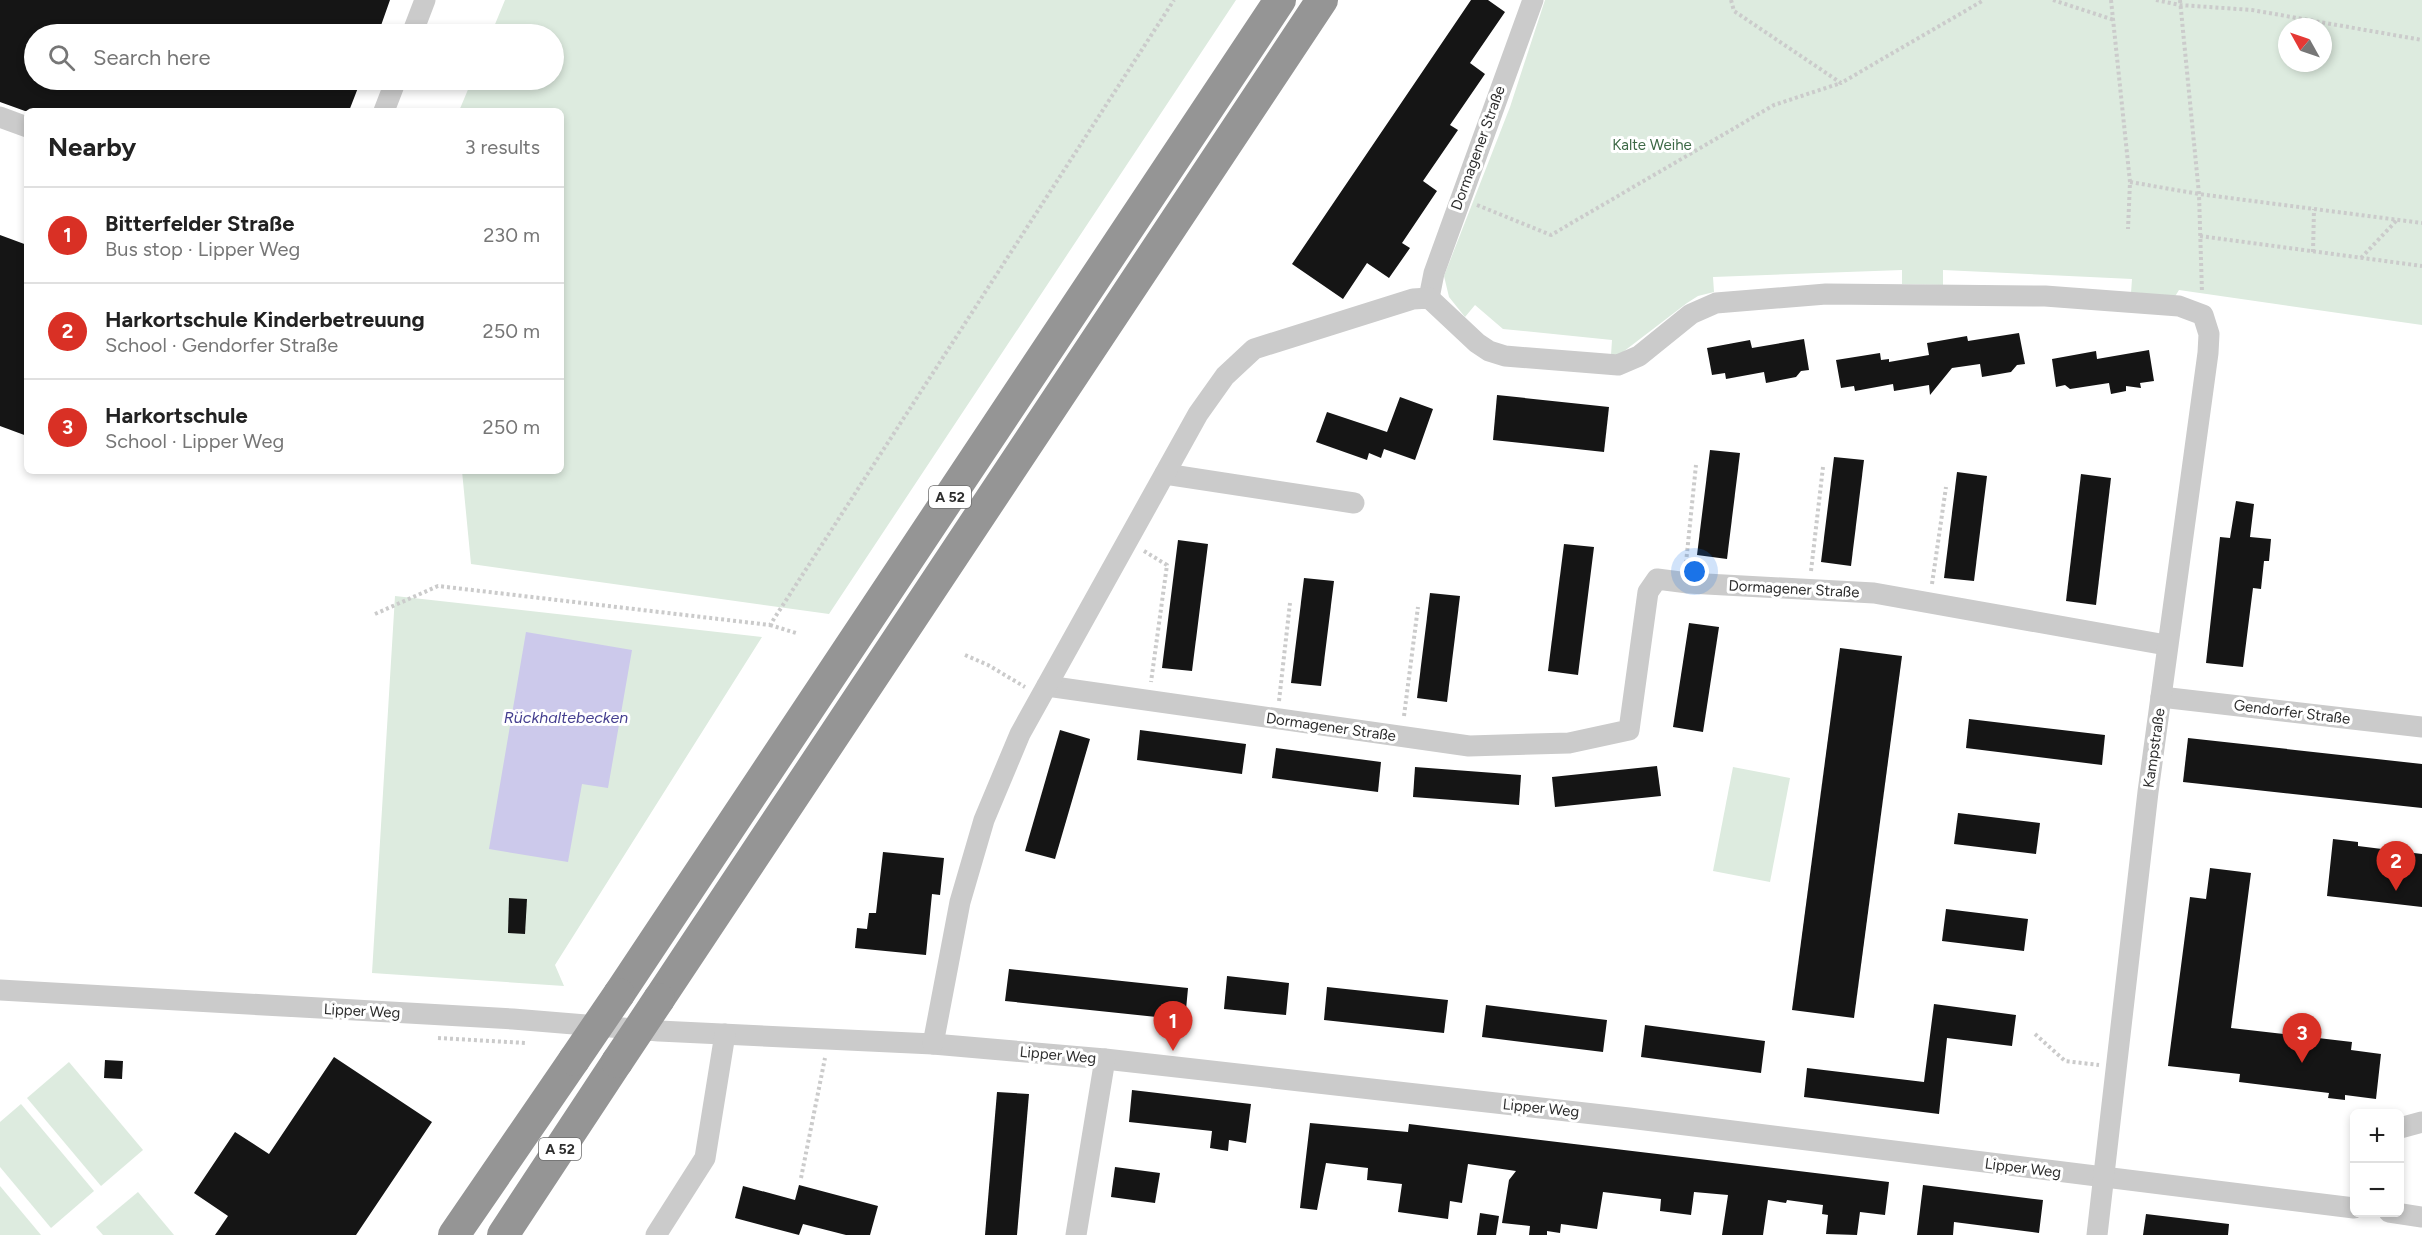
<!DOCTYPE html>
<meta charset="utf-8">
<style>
body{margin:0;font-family:Figtree,sans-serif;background:#f6f6f6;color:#222}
.controls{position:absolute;right:18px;bottom:18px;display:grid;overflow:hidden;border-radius:9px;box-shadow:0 3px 9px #0003}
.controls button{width:54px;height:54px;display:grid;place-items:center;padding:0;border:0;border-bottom:2px solid #e0e0e0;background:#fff;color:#222;font:30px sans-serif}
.compass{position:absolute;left:2278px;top:18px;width:54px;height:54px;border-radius:50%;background:#fff;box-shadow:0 3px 9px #0003;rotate:310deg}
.you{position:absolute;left:1695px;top:572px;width:21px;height:21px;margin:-15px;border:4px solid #fff;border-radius:50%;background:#1a73e8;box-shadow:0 0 0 9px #1a73e833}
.badge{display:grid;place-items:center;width:39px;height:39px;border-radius:50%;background:#d93025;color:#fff;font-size:20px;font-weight:700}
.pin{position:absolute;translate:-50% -50px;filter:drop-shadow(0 2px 3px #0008)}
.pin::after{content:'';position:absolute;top:32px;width:21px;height:18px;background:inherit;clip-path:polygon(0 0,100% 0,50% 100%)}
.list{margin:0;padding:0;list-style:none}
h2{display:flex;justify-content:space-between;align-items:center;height:78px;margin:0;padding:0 24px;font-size:26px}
h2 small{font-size:20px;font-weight:400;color:#767676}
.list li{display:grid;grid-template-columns:39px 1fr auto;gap:18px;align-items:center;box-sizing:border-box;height:96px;padding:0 24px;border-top:2px solid #e0e0e0}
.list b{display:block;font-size:22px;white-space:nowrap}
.list p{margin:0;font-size:20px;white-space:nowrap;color:#767676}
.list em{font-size:20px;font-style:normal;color:#767676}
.icon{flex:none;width:33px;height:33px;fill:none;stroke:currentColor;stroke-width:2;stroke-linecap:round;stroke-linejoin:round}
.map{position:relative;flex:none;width:2422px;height:1235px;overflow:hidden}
.search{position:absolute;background:#fff;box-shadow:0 3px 9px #0003;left:24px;top:24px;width:540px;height:66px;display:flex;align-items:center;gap:15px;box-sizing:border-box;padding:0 21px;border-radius:33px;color:#767676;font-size:22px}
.panel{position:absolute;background:#fff;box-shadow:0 3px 9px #0003;left:24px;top:108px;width:540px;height:366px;border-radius:9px}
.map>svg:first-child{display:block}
</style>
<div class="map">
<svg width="2422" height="1235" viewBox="0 0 2422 1235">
<rect width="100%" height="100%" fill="#fff"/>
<g fill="#ddebdf" fill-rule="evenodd">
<polygon points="505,0 1236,0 829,614 471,564 462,471 561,471 561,111 459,111 472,80 554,80 554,34 491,34"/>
<path d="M1545,0h877v325l-243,-35 -5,8 -43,-5 1,-14 -189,-9v15l-41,-1v-14l-189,7 1,15 -16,4 -11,7 -68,52h-8l1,-15 -109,-11 -28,-24 -10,12 -16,-20 -5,-21 66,-169zM2287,27h36v36h-36z"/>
<polygon points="395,596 762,637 555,965 564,986 372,973"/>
<polygon points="1733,767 1790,778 1770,882 1713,871"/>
<polygon points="69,1062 143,1150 101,1186 27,1098"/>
<polygon points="21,1104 94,1191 51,1228 0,1167 0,1122"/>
<polygon points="0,1186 41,1235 0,1235"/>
<polygon points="138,1192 174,1235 103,1235 96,1227"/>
</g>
<polygon fill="#ccc9eb" points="526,632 632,650 608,788 582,784 568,862 489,849"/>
<g fill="#151515">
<polygon points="0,0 390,0 378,34 34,34 34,80 361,80 349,111 25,111 0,102"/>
<polygon points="1471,0 1488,0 1505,12 1470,63 1485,74 1450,125 1458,130 1423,181 1437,191 1402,243 1410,248 1389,278 1367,263 1343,299 1292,264"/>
<polygon points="0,235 27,245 27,436 0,426"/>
<polygon points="2019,333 2025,364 2017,365 2011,372 1982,377 1980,364 1952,368 1930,395 1929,385 1894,391 1893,384 1855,391 1854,386 1841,388 1836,360 1880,353 1881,360 1889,359 1889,362 1929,355 1927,343 1967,336 1968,341"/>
<polygon points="1804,339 1809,370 1801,371 1796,377 1766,383 1764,372 1726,379 1725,373 1712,375 1707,348 1750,340 1752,348"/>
<polygon points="2149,350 2154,381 2140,383 2141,388 2126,386 2126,391 2111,394 2109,383 2070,389 2065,385 2056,387 2052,359 2096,351 2097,359"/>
<polygon points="1497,395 1609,407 1604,452 1493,440"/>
<polygon points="1400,397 1433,409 1415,460 1384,449 1381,458 1369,453 1367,460 1316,442 1327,412 1387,432"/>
<polygon points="1710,450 1740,453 1727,559 1697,555"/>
<polygon points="1834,457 1864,460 1851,566 1821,562"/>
<polygon points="1957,472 1987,476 1974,581 1944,578"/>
<polygon points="2081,474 2111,478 2096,605 2066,601"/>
<polygon points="2236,501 2254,504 2250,537 2271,539 2269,561 2264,561 2261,589 2253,588 2243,667 2206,663 2220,537 2230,538"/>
<polygon points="1178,540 1208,544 1192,671 1162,668"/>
<polygon points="1564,544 1594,547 1578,675 1548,671"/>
<polygon points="1304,578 1334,581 1321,686 1291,683"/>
<polygon points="1430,593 1460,596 1447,702 1417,698"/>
<polygon points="1689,623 1719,627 1703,732 1673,727"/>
<polygon points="1840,648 1902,656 1854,1018 1792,1010"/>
<polygon points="1969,719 2105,735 2102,765 1966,748"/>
<polygon points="1060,730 1090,739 1055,859 1025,851"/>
<polygon points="1140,730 1246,744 1242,774 1137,760"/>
<polygon points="2188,738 2422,764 2422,808 2183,782"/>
<polygon points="1276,748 1381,762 1378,792 1272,778"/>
<polygon points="1657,766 1661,796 1555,807 1552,777"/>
<polygon points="1415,767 1521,775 1519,805 1413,797"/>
<polygon points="1958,813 2040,823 2036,854 1954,844"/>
<polygon points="2333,839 2358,842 2358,846 2422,854 2422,907 2327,896"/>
<polygon points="883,852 944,858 940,895 932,894 926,955 855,948 857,928 867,929 869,913 876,913"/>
<polygon points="2210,868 2251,873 2231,1028 2352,1042 2351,1050 2381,1054 2376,1099 2345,1095 2345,1100 2328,1098 2329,1093 2239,1082 2240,1074 2168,1066 2190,897 2206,899"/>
<polygon points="509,898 527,899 525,934 508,933"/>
<polygon points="1946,909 2028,919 2024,951 1942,941"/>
<polygon points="1009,969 1188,988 1185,1020 1005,1001"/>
<polygon points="1227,976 1289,983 1286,1015 1224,1009"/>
<polygon points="1327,987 1448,1000 1444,1033 1324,1020"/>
<polygon points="1934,1004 2016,1015 2012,1046 1947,1038 1939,1114 1804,1097 1807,1068 1924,1082"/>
<polygon points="1486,1005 1607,1020 1603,1052 1482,1037"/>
<polygon points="1645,1025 1765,1041 1761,1073 1641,1057"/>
<polygon points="334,1057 432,1122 356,1235 215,1235 228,1216 194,1193 235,1132 269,1154"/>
<polygon points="105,1060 123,1061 122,1079 104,1078"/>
<polygon points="1132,1090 1251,1104 1246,1143 1229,1140 1228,1151 1210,1148 1212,1131 1129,1122"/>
<polygon points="997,1092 1029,1094 1017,1235 985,1235"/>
<polygon points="1310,1123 1408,1132 1409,1124 1889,1182 1885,1215 1860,1212 1857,1235 1826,1234 1828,1215 1822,1214 1823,1205 1787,1200 1786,1203 1768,1200 1763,1235 1722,1235 1728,1195 1694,1192 1691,1215 1660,1211 1661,1199 1603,1192 1597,1229 1561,1224 1560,1233 1547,1231 1547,1235 1529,1235 1530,1226 1502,1223 1509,1180 1516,1171 1468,1164 1462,1203 1450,1201 1448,1219 1398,1212 1402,1184 1367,1180 1368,1168 1326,1163 1317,1210 1300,1208"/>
<polygon points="1115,1167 1160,1173 1155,1203 1111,1197"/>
<polygon points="799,1185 878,1206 870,1235 846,1235 803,1224 799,1235 735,1218 743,1186 795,1200"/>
<polygon points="1923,1185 2043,1200 2039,1233 1954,1222 1953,1235 1917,1235"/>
<polygon points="1480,1213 1499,1216 1496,1235 1477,1235"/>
<polygon points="2146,1214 2229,1224 2228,1235 2143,1235"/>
</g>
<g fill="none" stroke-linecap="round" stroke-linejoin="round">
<g stroke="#cbcbcb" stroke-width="4" stroke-dasharray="3 3" stroke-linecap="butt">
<polyline points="1731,0 1734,11 1841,83 1984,0"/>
<polyline points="2053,0 2114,20"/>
<polyline points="2111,0 2130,182 2128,229"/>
<polyline points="2156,0 2180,5 2252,10 2422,40"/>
<polyline points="2180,0 2199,194 2202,293"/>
<polyline points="2130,182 2199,194 2422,223"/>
<polyline points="1477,205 1551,235 1774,105 1841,83"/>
<polyline points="2200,236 2422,266"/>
<polyline points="2313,252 2314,209"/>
<polyline points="2361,258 2397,220"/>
<polyline points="1144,551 1167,565 1151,682"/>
<polyline points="1686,563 1696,465"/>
<polyline points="1811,571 1823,467"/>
<polyline points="1932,584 1946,487"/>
<polyline points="375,614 438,586 770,625 1174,0"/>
<polyline points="770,625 796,633"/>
<polyline points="965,655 988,665 1025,687"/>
<polyline points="1279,701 1290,603"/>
<polyline points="1404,716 1418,607"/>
<polyline points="2035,1034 2065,1061 2099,1065"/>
<polyline points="438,1038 526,1043"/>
<polyline points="801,1178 825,1058"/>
</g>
<g stroke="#cbcbcb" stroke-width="21">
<polyline points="412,34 425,0"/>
<polyline points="384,111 396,80"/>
<polyline points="0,117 27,127"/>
<polyline points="1429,298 1434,273 1533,0"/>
<polyline points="1165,474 1354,503"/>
<polyline points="1047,686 1469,746 1569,743 1629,730 1648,592 1657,579 1688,583 1874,593 2166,645"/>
<polyline points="2161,697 2422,727"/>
<polyline points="0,990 513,1019 659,1031 933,1044 1105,1059 1629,1118 2354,1208"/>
<polyline points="933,1044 960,902 984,820 1020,734 1198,414 1225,376 1254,349 1413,299 1429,298 1477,343 1489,351 1505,356 1618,365 1639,356 1691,314 1716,303 1826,294 2045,296 2179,306 2203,315 2209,334 2208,353 2148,792 2097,1235"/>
<polyline points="2400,1128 2422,1122"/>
<polyline points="2389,1212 2422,1217"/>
<polyline points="656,1235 705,1158 725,1034"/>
<polyline points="1076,1235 1105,1059"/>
</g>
<g stroke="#959595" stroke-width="32">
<polyline points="619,994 1280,0"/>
<polyline points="659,999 1322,0"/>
<polyline points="454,1235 574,1060"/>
<polyline points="503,1235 617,1062"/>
</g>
<g stroke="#959595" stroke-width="32">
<polyline points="574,1060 619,994"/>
<polyline points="617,1062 659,999"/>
</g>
</g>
<g text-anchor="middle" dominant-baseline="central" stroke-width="6" stroke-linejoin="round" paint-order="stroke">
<g fill="#fff" stroke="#6d6d6d" stroke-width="1.5">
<rect x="929" y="486" width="42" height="22" rx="4.5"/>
<rect x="539" y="1138" width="42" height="22" rx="4.5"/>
</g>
<g font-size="14" font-weight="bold" fill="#2e2e2e">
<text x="950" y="497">A 52</text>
<text x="560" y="1149">A 52</text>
</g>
<g font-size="15" fill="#3d6946" stroke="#fff">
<text x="1652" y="145">Kalte Weihe</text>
</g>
<g font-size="15" fill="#2e2e2e" stroke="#fff">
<text transform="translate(1478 148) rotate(-70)">Dormagener Straße</text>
<text transform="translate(1794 589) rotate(3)">Dormagener Straße</text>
<text transform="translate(2292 712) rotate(7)">Gendorfer Straße</text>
<text transform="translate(1331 727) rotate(8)">Dormagener Straße</text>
<text transform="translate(2154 748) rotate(-82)">Kampstraße</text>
<text transform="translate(362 1011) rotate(3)">Lipper Weg</text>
<text transform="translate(1058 1055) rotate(5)">Lipper Weg</text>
<text transform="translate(1541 1108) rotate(6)">Lipper Weg</text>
<text transform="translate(2023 1168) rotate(7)">Lipper Weg</text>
</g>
<g font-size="16" font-style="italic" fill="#443e8f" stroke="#fff">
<text x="566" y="717">Rückhaltebecken</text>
</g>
</g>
</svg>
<div class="controls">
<button>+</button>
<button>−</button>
</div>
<svg class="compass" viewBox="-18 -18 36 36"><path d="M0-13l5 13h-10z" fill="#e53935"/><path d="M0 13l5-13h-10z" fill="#767676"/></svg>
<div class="you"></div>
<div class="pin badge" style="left:1173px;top:1051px">1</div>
<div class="pin badge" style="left:2396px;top:891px">2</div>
<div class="pin badge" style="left:2302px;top:1063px">3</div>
<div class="search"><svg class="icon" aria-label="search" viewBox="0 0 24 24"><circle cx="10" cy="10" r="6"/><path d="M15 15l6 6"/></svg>Search here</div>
<section class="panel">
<h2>Nearby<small>3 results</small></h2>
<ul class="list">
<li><span class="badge">1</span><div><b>Bitterfelder Straße</b><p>Bus stop · Lipper Weg</p></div><em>230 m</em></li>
<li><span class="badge">2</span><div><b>Harkortschule Kinderbetreuung</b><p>School · Gendorfer Straße</p></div><em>250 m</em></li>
<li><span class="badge">3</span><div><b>Harkortschule</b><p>School · Lipper Weg</p></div><em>250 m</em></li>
</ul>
</section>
</div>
